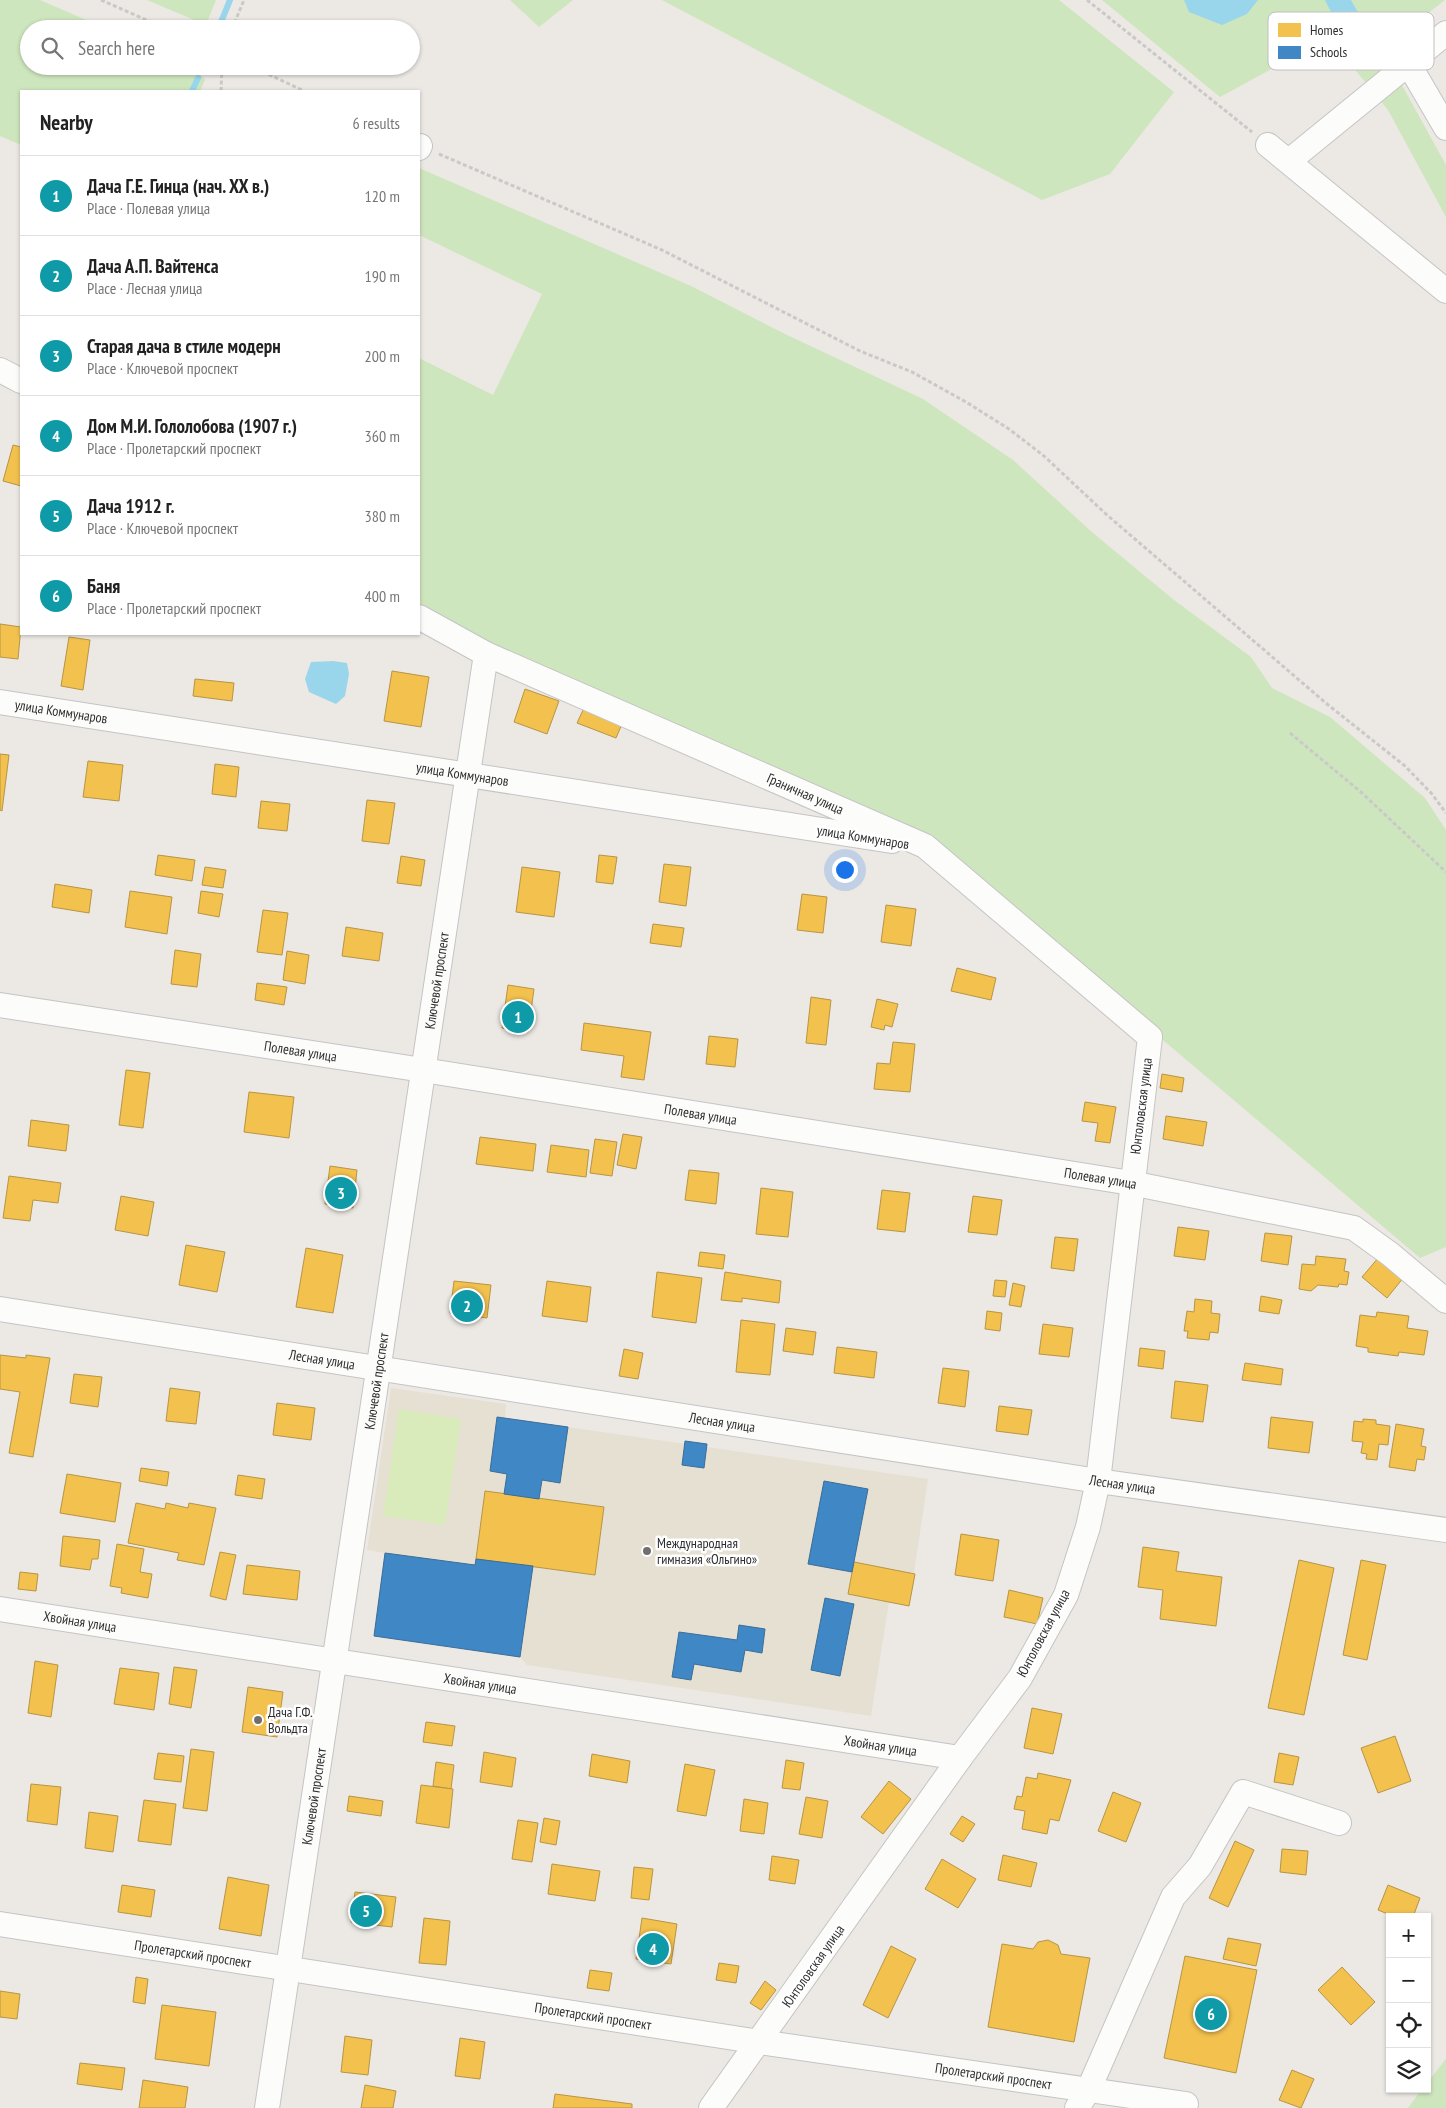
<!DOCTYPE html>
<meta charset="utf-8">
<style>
body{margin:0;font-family:"PT Sans Narrow",sans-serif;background:#f2f2f2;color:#222}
.controls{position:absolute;right:15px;bottom:15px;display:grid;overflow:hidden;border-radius:0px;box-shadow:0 1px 4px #0004}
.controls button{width:45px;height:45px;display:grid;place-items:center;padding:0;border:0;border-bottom:1px solid #e0e0e0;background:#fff;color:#222;font:25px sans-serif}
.you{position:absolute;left:844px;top:869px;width:18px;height:18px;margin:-12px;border:4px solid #fff;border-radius:50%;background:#1a73e8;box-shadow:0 0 0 8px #1a73e833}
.badge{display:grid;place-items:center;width:32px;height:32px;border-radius:50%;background:#ea580c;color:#fff;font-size:16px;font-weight:700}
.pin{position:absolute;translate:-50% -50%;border:2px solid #fff;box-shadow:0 1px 5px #0006}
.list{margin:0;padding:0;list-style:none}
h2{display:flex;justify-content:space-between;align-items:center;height:65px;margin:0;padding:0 20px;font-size:21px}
h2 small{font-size:16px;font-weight:400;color:#767676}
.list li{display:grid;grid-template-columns:32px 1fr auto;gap:15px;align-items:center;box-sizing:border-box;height:80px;padding:0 20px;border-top:1px solid #e0e0e0}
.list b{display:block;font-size:19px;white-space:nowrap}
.list p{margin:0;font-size:16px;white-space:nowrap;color:#767676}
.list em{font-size:16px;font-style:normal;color:#767676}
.icon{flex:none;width:28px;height:28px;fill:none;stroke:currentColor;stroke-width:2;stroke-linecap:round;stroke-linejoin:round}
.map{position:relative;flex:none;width:1446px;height:2108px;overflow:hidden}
.search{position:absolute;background:#fff;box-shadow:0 1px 4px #0004;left:20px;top:20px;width:400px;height:55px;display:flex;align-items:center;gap:12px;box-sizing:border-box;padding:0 18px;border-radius:28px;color:#767676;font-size:19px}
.panel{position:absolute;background:#fff;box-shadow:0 1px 4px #0004;left:20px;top:90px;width:400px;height:545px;border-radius:0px}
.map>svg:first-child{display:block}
</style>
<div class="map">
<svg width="1446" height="2108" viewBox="0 0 1446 2108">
<rect width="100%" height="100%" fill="#ece8e4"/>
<polygon fill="#e6e0d3" points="391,1388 506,1404 505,1418 928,1479 909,1606 889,1602 871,1716 527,1665 520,1657 375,1636 385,1553 367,1550"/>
<g fill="#cee6be">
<polygon points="0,0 40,0 107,29 29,29 29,66 193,66 205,80 200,91 21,91 21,145 0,136"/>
<polygon points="147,0 216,0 206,25"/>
<polygon points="510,0 573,0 539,27"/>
<polygon points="662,0 1059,0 1174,92 1110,174 1042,200"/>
<polygon points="1102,0 1445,0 1382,49 1446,165 1446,217 1388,110 1329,38 1220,97"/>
<polygon points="419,168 691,286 785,334 923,399 1013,460 1093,533 1174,600 1251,657 1272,688 1330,717 1425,798 1446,830 1446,1247 1420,1258 927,840 489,644 419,606 419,358 493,395 542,294 419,235"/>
<polygon points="1446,2059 1446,2108 1408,2108 1422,2089 1427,2089 1427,2083"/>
</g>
<polygon fill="#d9eabb" points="399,1409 461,1419 445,1525 383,1516"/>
<g fill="#99d6ec">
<polygon points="1184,0 1258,0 1247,14 1222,25 1189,12"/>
<polygon points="1325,0 1351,0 1365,25 1346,35 1329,38 1332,14"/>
<polygon points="333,661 347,663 349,674 345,696 336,704 309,692 305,679 311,662"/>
</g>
<g fill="#f2c14e" stroke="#b79544">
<polygon points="13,445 21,447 21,486 3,481"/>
<polygon points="0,624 21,627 18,659 0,657"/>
<polygon points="69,637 90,640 83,690 61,686"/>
<polygon points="392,671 429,677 421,727 384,721"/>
<polygon points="195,679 234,683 232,701 193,696"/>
<polygon points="525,689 559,701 547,734 514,722"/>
<polygon points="584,708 622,724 616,738 577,723"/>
<polygon points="0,754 9,755 2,811 0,810"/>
<polygon points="88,761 123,765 119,801 83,797"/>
<polygon points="215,764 239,767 236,797 212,794"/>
<polygon points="367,800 395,803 389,844 362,841"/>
<polygon points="261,801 290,804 287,831 258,828"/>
<polygon points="158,855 195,860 192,881 155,875"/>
<polygon points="599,855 617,857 613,884 596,882"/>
<polygon points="401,856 425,860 421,886 397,883"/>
<polygon points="664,864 691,867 686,906 659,902"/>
<polygon points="205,867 226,870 223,888 202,885"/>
<polygon points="522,867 560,872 554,917 516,912"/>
<polygon points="55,884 92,890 89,913 52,907"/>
<polygon points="130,891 172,897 167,934 125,927"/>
<polygon points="201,891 223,894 219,917 198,913"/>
<polygon points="802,894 827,897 823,933 797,930"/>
<polygon points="886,905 916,909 911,946 881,942"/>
<polygon points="263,910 288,913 282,955 257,952"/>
<polygon points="653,924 684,928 681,947 650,943"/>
<polygon points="346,927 383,933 379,961 342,956"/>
<polygon points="175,950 201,954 197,987 171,984"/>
<polygon points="287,951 309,955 305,984 283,980"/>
<polygon points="957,968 996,978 991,1000 951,991"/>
<polygon points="257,983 287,987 284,1005 255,1000"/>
<polygon points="508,985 534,989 528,1032 502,1028"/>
<polygon points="811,997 831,1000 826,1045 806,1043"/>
<polygon points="877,999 898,1004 892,1027 885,1025 884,1030 871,1027"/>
<polygon points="584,1023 651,1032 644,1080 621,1077 624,1056 581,1050"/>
<polygon points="709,1036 738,1039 735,1067 706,1064"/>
<polygon points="893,1042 915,1044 910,1092 874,1089 877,1063 890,1064"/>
<polygon points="126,1070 150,1073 143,1128 119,1125"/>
<polygon points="1162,1074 1184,1078 1182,1092 1160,1088"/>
<polygon points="249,1092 294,1097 289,1138 244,1132"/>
<polygon points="1085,1102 1116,1107 1110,1143 1095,1141 1098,1123 1082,1121"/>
<polygon points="1166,1116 1207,1122 1203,1146 1163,1139"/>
<polygon points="31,1120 69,1125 66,1151 28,1146"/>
<polygon points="623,1134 642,1137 636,1169 617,1165"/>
<polygon points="480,1137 536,1144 533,1171 476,1164"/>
<polygon points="595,1139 617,1142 612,1176 590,1173"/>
<polygon points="551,1145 589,1150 586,1177 547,1172"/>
<polygon points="330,1166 357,1170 353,1208 325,1204"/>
<polygon points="689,1170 719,1173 716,1204 685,1200"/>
<polygon points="9,1176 61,1183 58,1203 33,1200 30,1221 3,1218"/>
<polygon points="761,1188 793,1192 788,1237 756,1234"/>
<polygon points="882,1190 910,1193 905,1232 877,1229"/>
<polygon points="121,1196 154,1202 148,1236 115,1230"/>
<polygon points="973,1196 1002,1200 997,1235 968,1232"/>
<polygon points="1178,1227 1209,1231 1205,1260 1174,1256"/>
<polygon points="1265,1233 1292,1236 1288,1265 1261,1261"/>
<polygon points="1055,1237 1078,1239 1074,1271 1051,1268"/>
<polygon points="186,1245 225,1252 217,1292 179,1285"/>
<polygon points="306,1248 343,1255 333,1313 296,1307"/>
<polygon points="700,1252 725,1255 723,1269 698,1266"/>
<polygon points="1316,1256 1346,1259 1344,1271 1349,1272 1347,1285 1339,1284 1338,1287 1318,1285 1311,1291 1299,1289 1302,1264 1315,1265"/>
<polygon points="1379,1257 1404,1277 1387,1298 1362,1277"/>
<polygon points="657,1272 702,1278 696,1323 652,1317"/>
<polygon points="725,1272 781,1281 779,1303 742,1298 742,1302 721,1300"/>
<polygon points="995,1280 1007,1281 1005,1297 993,1296"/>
<polygon points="454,1281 491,1285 487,1318 450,1313"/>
<polygon points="547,1281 591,1287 587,1322 542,1316"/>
<polygon points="1013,1283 1025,1286 1021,1307 1009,1305"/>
<polygon points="1261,1296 1282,1300 1279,1314 1259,1311"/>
<polygon points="1195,1299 1212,1301 1211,1313 1220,1314 1218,1333 1210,1332 1209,1340 1187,1338 1188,1331 1184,1331 1187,1311 1194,1312"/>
<polygon points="987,1311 1002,1313 1000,1331 985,1329"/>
<polygon points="1377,1312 1409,1316 1407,1328 1428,1331 1424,1355 1399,1352 1398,1356 1368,1352 1368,1348 1356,1346 1360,1315 1376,1317"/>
<polygon points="741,1320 775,1324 770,1375 736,1372"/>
<polygon points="1043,1324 1073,1328 1069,1357 1039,1354"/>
<polygon points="786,1328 816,1332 813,1355 783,1351"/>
<polygon points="837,1347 877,1352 874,1378 834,1373"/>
<polygon points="1140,1348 1165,1351 1163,1369 1138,1366"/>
<polygon points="624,1349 643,1353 638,1379 619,1376"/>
<polygon points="0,1355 26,1358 26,1355 50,1358 33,1457 9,1453 20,1392 0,1389"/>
<polygon points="1245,1363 1283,1369 1281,1385 1242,1380"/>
<polygon points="943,1368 969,1371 965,1407 938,1403"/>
<polygon points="74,1374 102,1377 98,1407 70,1403"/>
<polygon points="1175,1381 1208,1385 1203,1422 1171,1418"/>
<polygon points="170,1388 200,1392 196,1424 166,1421"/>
<polygon points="277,1403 315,1408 311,1440 273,1435"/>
<polygon points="999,1406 1032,1410 1028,1435 996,1431"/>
<polygon points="1271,1417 1313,1422 1309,1453 1268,1448"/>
<polygon points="1363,1419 1376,1420 1376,1424 1390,1426 1388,1445 1379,1444 1377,1460 1366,1459 1367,1454 1361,1453 1363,1442 1352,1441 1354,1421 1363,1422"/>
<polygon points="1396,1424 1424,1429 1421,1446 1426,1447 1424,1460 1417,1459 1415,1471 1389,1467"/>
<polygon points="141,1468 169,1472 167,1486 139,1481"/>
<polygon points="67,1474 121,1483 115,1522 60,1513"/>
<polygon points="238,1475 265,1479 262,1499 235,1495"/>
<polygon points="485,1491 604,1507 595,1575 476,1559"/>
<polygon points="136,1503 165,1509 166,1503 188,1508 189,1503 216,1508 204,1565 177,1560 179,1553 128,1543"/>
<polygon points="961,1534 999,1540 993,1581 955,1575"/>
<polygon points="63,1536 100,1540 98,1559 92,1559 90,1570 60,1566"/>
<polygon points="117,1544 144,1549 140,1572 152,1574 148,1598 121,1593 122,1588 110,1586"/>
<polygon points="1143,1547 1179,1552 1176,1571 1222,1577 1216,1626 1160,1619 1163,1590 1138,1587"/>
<polygon points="220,1552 236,1555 226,1600 210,1596"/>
<polygon points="1299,1560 1334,1568 1304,1715 1268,1708"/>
<polygon points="1361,1560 1386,1565 1367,1660 1343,1655"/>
<polygon points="854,1562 915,1574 909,1606 848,1594"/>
<polygon points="247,1565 300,1571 297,1600 243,1594"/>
<polygon points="20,1572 38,1574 36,1591 18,1589"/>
<polygon points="1009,1590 1043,1598 1037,1624 1004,1617"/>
<polygon points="35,1661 58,1665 51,1717 28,1713"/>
<polygon points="174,1667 197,1670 191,1708 169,1704"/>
<polygon points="120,1668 159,1673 154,1710 114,1704"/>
<polygon points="248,1687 283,1692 277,1737 242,1732"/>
<polygon points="1032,1708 1062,1714 1053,1754 1024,1748"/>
<polygon points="426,1722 455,1726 452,1746 423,1742"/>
<polygon points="1395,1736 1411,1781 1378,1793 1361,1748"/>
<polygon points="191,1749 214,1752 207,1811 183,1808"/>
<polygon points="484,1752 516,1758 512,1787 480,1782"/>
<polygon points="158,1753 184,1756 181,1782 154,1779"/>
<polygon points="1279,1753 1299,1757 1293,1785 1274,1782"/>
<polygon points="592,1754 630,1761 627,1783 589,1776"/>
<polygon points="786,1760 804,1763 800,1790 782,1788"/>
<polygon points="436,1762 454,1765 451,1789 433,1786"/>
<polygon points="685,1764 715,1770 706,1816 677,1811"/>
<polygon points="1038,1773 1071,1780 1059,1821 1050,1819 1047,1834 1022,1829 1025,1811 1014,1809 1017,1796 1022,1797 1026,1777 1037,1779"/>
<polygon points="889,1781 911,1799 883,1834 861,1817"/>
<polygon points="31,1784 61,1787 57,1825 27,1821"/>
<polygon points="421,1785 453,1789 449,1828 416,1823"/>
<polygon points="1113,1792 1141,1803 1126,1842 1098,1831"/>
<polygon points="349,1796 383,1801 381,1816 347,1811"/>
<polygon points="806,1797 828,1801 822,1838 799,1834"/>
<polygon points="744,1799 768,1803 764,1834 740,1831"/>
<polygon points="144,1800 176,1804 171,1845 138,1841"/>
<polygon points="89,1812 118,1816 113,1852 85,1848"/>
<polygon points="962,1816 975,1824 963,1842 950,1834"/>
<polygon points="544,1818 560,1821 556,1845 540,1842"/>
<polygon points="518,1820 538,1823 532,1862 512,1859"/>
<polygon points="1235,1841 1254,1850 1228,1907 1209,1898"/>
<polygon points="1282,1849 1308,1851 1306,1875 1280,1872"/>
<polygon points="1003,1855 1037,1863 1031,1887 998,1880"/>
<polygon points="772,1856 799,1860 795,1884 769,1880"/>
<polygon points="942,1859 976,1879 958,1908 925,1889"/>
<polygon points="552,1864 600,1871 595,1901 548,1894"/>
<polygon points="634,1867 653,1869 649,1900 631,1898"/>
<polygon points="228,1877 269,1885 261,1936 219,1929"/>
<polygon points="122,1885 155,1890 151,1917 118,1912"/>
<polygon points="1388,1885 1420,1898 1413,1917 1395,1917 1378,1910"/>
<polygon points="355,1892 396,1897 392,1927 351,1922"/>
<polygon points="424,1918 450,1921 446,1965 419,1963"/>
<polygon points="642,1918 677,1924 671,1964 636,1959"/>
<polygon points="1228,1938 1261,1944 1256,1966 1223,1959"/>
<polygon points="1048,1940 1058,1945 1061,1954 1090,1958 1074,2042 988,2027 1002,1944 1033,1949 1038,1942"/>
<polygon points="891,1946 916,1959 888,2018 863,2005"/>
<polygon points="1185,1956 1257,1970 1236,2073 1164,2058"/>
<polygon points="719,1963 739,1966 736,1983 716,1980"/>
<polygon points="1342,1967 1375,2002 1351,2025 1318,1990"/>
<polygon points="590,1970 612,1973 609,1991 587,1988"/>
<polygon points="136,1977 148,1979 145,2004 133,2002"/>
<polygon points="765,1981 776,1990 761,2010 750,2003"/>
<polygon points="0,1991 20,1994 17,2019 0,2017"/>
<polygon points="162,2005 216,2012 209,2066 155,2059"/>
<polygon points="345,2036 372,2040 368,2075 341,2072"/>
<polygon points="460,2038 485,2042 480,2079 455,2076"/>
<polygon points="80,2063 125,2068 122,2090 77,2084"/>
<polygon points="1292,2070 1314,2079 1301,2108 1279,2100"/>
<polygon points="143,2080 188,2087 185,2108 139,2108"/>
<polygon points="365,2085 396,2091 393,2108 361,2108"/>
<polygon points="555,2094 632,2104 632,2108 553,2108"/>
</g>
<g fill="#3f88c5" stroke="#3a6d98">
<polygon points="497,1417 568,1427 560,1483 542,1480 539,1499 504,1494 507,1474 490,1471"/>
<polygon points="685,1441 707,1444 704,1468 682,1465"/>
<polygon points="824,1481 868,1489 852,1572 808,1564"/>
<polygon points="385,1553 475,1565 476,1559 533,1566 520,1657 374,1636"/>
<polygon points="825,1598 854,1604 840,1676 811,1670"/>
<polygon points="739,1625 765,1629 762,1653 745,1650 741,1672 694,1664 691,1680 672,1677 679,1632 737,1640"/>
</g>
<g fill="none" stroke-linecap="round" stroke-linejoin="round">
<g stroke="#99d6ec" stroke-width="6">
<polyline points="219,27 230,0"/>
<polyline points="192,91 198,78"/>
</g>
<defs>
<g id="minor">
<polyline points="1408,63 1446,128"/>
<polyline points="1268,145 1446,291"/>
<polyline points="419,148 420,146"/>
<polyline points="1289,161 1446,33"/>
<polyline points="0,370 21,381"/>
<path id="s1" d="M419,617l67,37 439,192 225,191 -52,444 -10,46 -22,68 -46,83 -60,80 -249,350"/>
<path id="s2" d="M0,702l892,139"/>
<path id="s3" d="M0,1005l423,65 708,113 223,45 36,26 56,47"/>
<path id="s4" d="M0,1309l1098,172 348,49"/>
<path id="s5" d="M0,1609l960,149"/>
<path id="s6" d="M0,1924l760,118 426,62"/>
<path id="s7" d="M267,2108l219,-1454"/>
<polyline points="1077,2108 1088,2091 1173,1897 1200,1866 1243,1792 1339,1823"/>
</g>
</defs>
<use href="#minor" stroke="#c5c4c5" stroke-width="26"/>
<g stroke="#c9c9c8" stroke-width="3" stroke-dasharray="4 2.5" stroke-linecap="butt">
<polyline points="101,0 167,29"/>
<polyline points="1087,0 1252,132"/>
<polyline points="232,29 244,0"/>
<polyline points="251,66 304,91"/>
<polyline points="221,91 222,66"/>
<polyline points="439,154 662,250 860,351 912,372 966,402 1009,429 1044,456 1107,515 1327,704 1405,766 1432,794 1446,813"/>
<polyline points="1290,733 1362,793 1446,872"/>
</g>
<use href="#minor" stroke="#fcfcfb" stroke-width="24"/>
</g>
<g fill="#706f6e" stroke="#fff" stroke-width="2">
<circle cx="647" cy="1551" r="5"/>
<circle cx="258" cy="1720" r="5"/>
</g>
<g text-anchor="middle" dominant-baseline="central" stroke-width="5" stroke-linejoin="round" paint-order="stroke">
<g font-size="14" fill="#2e2e2e" stroke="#fff">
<text stroke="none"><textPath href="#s2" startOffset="62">улица Коммунаров</textPath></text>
<text stroke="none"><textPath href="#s2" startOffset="468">улица Коммунаров</textPath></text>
<text stroke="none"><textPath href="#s1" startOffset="425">Граничная улица</textPath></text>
<text transform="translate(863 837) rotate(9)">улица Коммунаров</text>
<text stroke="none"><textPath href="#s7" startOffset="1140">Ключевой проспект</textPath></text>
<text stroke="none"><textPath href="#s3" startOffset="304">Полевая улица</textPath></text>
<text transform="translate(1141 1106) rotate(-83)">Юнтоловская улица</text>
<text stroke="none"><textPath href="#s3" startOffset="709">Полевая улица</textPath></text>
<text stroke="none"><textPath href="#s3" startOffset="1114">Полевая улица</textPath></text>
<text stroke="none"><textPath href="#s4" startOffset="326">Лесная улица</textPath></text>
<text stroke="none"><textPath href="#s7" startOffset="735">Ключевой проспект</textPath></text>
<text stroke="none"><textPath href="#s4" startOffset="731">Лесная улица</textPath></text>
<text stroke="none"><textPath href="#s4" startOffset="1136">Лесная улица</textPath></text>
<text stroke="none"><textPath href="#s5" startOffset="81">Хвойная улица</textPath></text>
<text transform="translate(1043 1633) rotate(-62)">Юнтоловская улица</text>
<text stroke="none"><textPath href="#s5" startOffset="486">Хвойная улица</textPath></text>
<text stroke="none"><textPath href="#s5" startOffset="891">Хвойная улица</textPath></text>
<text stroke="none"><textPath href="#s7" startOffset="315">Ключевой проспект</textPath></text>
<text stroke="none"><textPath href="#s6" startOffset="195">Пролетарский проспект</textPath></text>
<text transform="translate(813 1966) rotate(-55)">Юнтоловская улица</text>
<text stroke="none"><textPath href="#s6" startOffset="600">Пролетарский проспект</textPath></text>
<text stroke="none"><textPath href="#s6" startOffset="1005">Пролетарский проспект</textPath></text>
</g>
<g font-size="14" fill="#2e2e2e" stroke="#fff" text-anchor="start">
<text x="657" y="1543">Международная<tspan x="657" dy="16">гимназия «Ольгино»</tspan></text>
<text x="268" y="1712">Дача Г.Ф.<tspan x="268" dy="16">Вольдта</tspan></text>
</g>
</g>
<rect x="1268" y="12" width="166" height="58" rx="8" fill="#fff" stroke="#c0c0c0" stroke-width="1"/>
<rect x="1278" y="23" width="23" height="14" fill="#f2c14e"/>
<rect x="1278" y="46" width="23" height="13" fill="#3f88c5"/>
<g font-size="14" fill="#2e2e2e">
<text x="1310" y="35">Homes</text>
<text x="1310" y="57">Schools</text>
</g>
</svg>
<div class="controls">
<button>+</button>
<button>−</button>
<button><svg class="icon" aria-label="locate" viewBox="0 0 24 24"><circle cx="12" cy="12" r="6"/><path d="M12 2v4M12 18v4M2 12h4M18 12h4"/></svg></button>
<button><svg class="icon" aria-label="layers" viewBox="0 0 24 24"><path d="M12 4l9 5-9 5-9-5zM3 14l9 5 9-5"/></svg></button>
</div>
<div class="you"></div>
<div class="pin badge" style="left:518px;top:1017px;background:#0f9aa8">1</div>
<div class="pin badge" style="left:467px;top:1306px;background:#0f9aa8">2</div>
<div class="pin badge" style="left:341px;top:1193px;background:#0f9aa8">3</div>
<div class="pin badge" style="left:653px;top:1949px;background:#0f9aa8">4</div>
<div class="pin badge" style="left:366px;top:1911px;background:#0f9aa8">5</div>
<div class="pin badge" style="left:1211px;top:2014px;background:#0f9aa8">6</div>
<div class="search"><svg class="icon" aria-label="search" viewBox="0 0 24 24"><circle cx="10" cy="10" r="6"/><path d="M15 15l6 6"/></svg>Search here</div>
<section class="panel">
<h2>Nearby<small>6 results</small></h2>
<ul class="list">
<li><span class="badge" style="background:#0f9aa8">1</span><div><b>Дача Г.Е. Гинца (нач. XX в.)</b><p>Place · Полевая улица</p></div><em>120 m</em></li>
<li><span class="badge" style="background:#0f9aa8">2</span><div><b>Дача А.П. Вайтенса</b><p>Place · Лесная улица</p></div><em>190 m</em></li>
<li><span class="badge" style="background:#0f9aa8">3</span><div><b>Старая дача в стиле модерн</b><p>Place · Ключевой проспект</p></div><em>200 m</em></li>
<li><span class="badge" style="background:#0f9aa8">4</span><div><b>Дом М.И. Гололобова (1907 г.)</b><p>Place · Пролетарский проспект</p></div><em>360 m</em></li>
<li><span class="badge" style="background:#0f9aa8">5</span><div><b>Дача 1912 г.</b><p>Place · Ключевой проспект</p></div><em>380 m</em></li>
<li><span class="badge" style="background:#0f9aa8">6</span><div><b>Баня</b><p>Place · Пролетарский проспект</p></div><em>400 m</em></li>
</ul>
</section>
</div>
